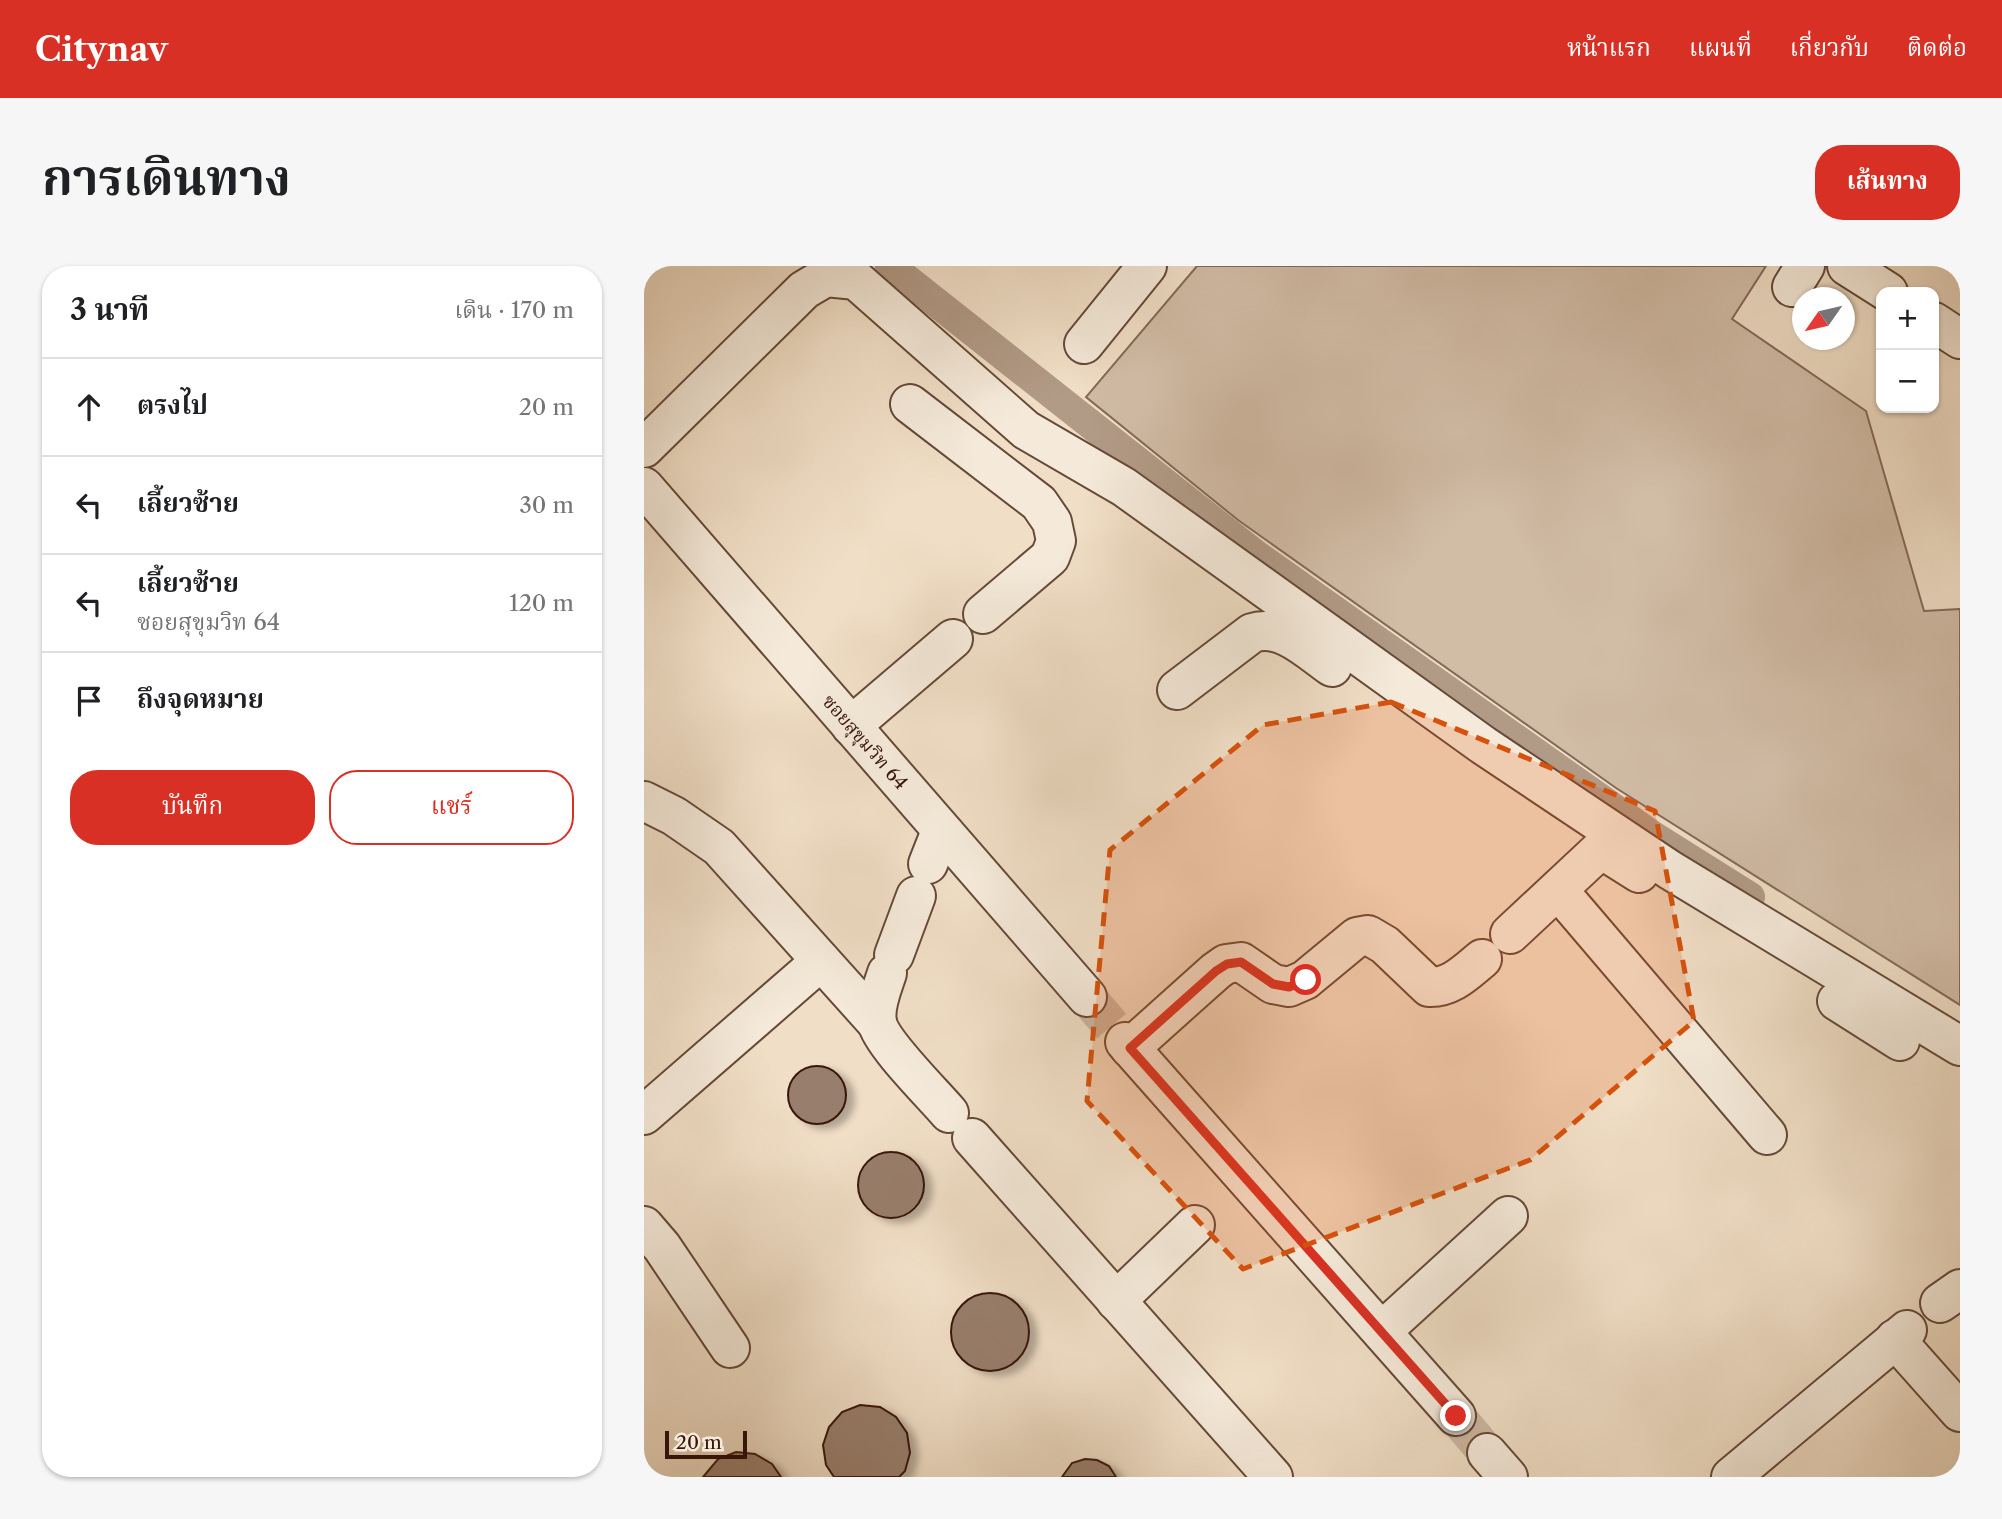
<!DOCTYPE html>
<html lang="th">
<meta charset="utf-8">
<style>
body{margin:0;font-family:"Libre Caslon Text","Noto Serif Thai",serif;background:#f6f6f6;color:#202124}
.controls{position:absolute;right:21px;top:21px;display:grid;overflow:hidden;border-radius:14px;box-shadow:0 2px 5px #0004}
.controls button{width:63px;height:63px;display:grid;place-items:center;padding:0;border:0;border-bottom:2px solid #e0e0e0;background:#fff;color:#202124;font:35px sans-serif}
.compass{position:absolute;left:1148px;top:21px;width:63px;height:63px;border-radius:50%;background:#fff;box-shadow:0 2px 5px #0004;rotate:236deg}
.scale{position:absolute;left:21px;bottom:18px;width:82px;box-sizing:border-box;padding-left:7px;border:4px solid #38170a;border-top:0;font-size:19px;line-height:24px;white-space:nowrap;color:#38170a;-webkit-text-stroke:5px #f5eada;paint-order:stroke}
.stop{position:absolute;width:21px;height:21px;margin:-16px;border:5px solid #d93025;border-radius:50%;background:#fff}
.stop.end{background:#d93025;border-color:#fff;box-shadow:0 2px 7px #0008}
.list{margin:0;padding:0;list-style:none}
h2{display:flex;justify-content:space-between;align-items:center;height:91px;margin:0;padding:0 28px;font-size:30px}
h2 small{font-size:23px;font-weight:400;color:#757577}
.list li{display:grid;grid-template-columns:46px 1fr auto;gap:21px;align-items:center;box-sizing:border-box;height:98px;padding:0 28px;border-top:2px solid #e0e0e0}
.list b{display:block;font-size:26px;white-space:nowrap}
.list p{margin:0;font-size:23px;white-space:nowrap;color:#757577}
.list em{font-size:23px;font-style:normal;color:#757577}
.actions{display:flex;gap:14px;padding:21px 28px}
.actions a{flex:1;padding:16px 0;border:2px solid #d93025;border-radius:28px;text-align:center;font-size:24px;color:#d93025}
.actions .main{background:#d93025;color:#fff}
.icon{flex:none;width:38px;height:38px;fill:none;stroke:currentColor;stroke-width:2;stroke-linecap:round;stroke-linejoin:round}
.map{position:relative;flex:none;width:1316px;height:1211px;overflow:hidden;border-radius:28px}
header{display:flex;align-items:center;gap:42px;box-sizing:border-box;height:98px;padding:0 35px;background:#d93025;color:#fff}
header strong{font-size:33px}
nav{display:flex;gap:38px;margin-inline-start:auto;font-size:24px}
.intro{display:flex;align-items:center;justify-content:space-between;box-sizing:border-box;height:168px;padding:0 42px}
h1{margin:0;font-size:49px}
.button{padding:18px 32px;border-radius:28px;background:#d93025;color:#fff;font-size:24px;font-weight:700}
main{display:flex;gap:42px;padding:0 42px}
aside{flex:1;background:#fff;border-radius:28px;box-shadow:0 2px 5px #0004}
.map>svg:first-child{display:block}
</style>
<header>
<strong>Citynav</strong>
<nav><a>หน้าแรก</a><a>แผนที่</a><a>เกี่ยวกับ</a><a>ติดต่อ</a></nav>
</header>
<div class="intro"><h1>การเดินทาง</h1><a class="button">เส้นทาง</a></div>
<main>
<aside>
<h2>3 นาที<small>เดิน · 170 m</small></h2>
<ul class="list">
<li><svg class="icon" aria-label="ahead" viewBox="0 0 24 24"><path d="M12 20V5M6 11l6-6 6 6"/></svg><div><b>ตรงไป</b></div><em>20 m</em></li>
<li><svg class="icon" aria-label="left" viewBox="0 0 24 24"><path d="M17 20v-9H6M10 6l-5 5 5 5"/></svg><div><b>เลี้ยวซ้าย</b></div><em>30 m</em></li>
<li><svg class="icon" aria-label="left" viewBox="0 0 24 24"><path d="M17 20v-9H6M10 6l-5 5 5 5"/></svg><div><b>เลี้ยวซ้าย</b><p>ซอยสุขุมวิท 64</p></div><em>120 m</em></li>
<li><svg class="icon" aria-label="arrive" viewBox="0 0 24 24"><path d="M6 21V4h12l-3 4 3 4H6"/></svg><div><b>ถึงจุดหมาย</b></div></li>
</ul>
<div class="actions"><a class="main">บันทึก</a><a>แชร์</a></div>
</aside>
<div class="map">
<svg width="1316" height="1211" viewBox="0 0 1316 1211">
<defs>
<filter id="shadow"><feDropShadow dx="8" dy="4.5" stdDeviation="3.5" flood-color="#0004"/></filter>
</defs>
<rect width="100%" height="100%" fill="#f0dec6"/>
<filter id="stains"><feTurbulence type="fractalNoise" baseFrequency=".00286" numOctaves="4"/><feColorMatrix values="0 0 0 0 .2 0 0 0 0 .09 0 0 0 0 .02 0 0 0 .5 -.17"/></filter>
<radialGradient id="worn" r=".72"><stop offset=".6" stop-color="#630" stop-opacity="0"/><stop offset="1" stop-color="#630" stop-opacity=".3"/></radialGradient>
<polygon fill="#d1bca6" stroke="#846a58" stroke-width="2" points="553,0 1122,0 1088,53 1222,145 1280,345 1316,343 1316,739 972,522 594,254 442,131"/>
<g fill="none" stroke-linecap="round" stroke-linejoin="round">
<polyline stroke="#b19a86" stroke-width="30" points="246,0 612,289 1009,570 1106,631"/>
</g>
<g fill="#987e6c" stroke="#38170a" stroke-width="2" filter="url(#shadow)">
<circle cx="173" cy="829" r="29"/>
<circle cx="247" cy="919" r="33"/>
<circle cx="346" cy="1066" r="39"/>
<polygon points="216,1139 236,1141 252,1151 263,1167 266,1187 261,1205 255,1211 190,1211 182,1199 179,1179 185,1161 198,1146"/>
<polygon points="92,1186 111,1188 128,1198 137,1211 59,1211 74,1193"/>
<polygon points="441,1193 453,1194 465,1200 472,1211 418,1211 428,1197"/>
</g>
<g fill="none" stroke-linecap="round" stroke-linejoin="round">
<g stroke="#cbb6a0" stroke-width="38" stroke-dasharray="38 19" stroke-linecap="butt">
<polyline points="443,731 481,776"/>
<polyline points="812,1150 843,1187"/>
</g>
<defs>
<g id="minor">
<polyline points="1203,0 1244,26"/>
<polyline points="1148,21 1161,0"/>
<polyline points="1290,56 1316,73"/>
<polyline points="440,78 503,0"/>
<polyline points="266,138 395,237 408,256 412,275 406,291 339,348"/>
<polyline points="0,182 160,24 182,11 212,14 382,164 480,221 839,479 1026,604 1316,780"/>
<polyline points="0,221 443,731"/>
<path d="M533,424l75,-57c29,-10 57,18 80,34"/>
<polyline points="207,460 309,373"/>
<polyline points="0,535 30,550 75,581 233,757"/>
<polyline points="284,598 297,565"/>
<polyline points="914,624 1123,869"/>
<polyline points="866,668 957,583 995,607"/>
<polyline points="250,689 272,630"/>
<path d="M243,707c-5,16 -13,33 -10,49 4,21 56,72 72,91"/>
<polyline points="1193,735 1256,775"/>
<polyline points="481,776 812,1150"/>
<path d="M486,782l86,-77 10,-7 15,-2 32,22 16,3 16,-7 52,-43 11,-2 17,10 44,42c22,1 37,-15 53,-28"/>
<polyline points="0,849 177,695"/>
<polyline points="328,872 629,1211"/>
<polyline points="0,960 18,981 86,1082"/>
<polyline points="472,1035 551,959"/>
<polyline points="1296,1037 1316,1023"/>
<polyline points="738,1065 864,950"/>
<polyline points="1251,1073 1316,1146"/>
<polyline points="843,1187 864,1211"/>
<polyline points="1087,1211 1263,1064"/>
</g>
</defs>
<use href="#minor" stroke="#664939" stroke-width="42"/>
<use href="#minor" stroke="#f5eada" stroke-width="38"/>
</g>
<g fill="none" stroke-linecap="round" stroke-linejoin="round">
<polyline stroke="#d93025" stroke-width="9" points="662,714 645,721 629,718 597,696 583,698 572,705 486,782 812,1150"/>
</g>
<path fill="#d6520c" fill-opacity="0.2" stroke="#d6520c" stroke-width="5" stroke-dasharray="14 9" stroke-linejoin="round" d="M747,436l264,109 39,210 -164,139 -287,109 -156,-168 23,-251 153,-125z"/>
<g text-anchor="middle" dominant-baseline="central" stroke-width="7" stroke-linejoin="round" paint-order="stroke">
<g font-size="19" fill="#38170a" stroke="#f5eada">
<text transform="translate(221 476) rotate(49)">ซอยสุขุมวิท 64</text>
</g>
</g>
<rect width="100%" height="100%" filter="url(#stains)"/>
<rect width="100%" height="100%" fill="url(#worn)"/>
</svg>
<div class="controls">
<button>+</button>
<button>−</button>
</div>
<svg class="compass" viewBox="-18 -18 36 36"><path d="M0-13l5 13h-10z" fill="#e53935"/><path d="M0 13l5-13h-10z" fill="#757577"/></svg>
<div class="scale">20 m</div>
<div class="stop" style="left:662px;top:714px"></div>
<div class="stop end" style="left:812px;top:1150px"></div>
</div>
</main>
